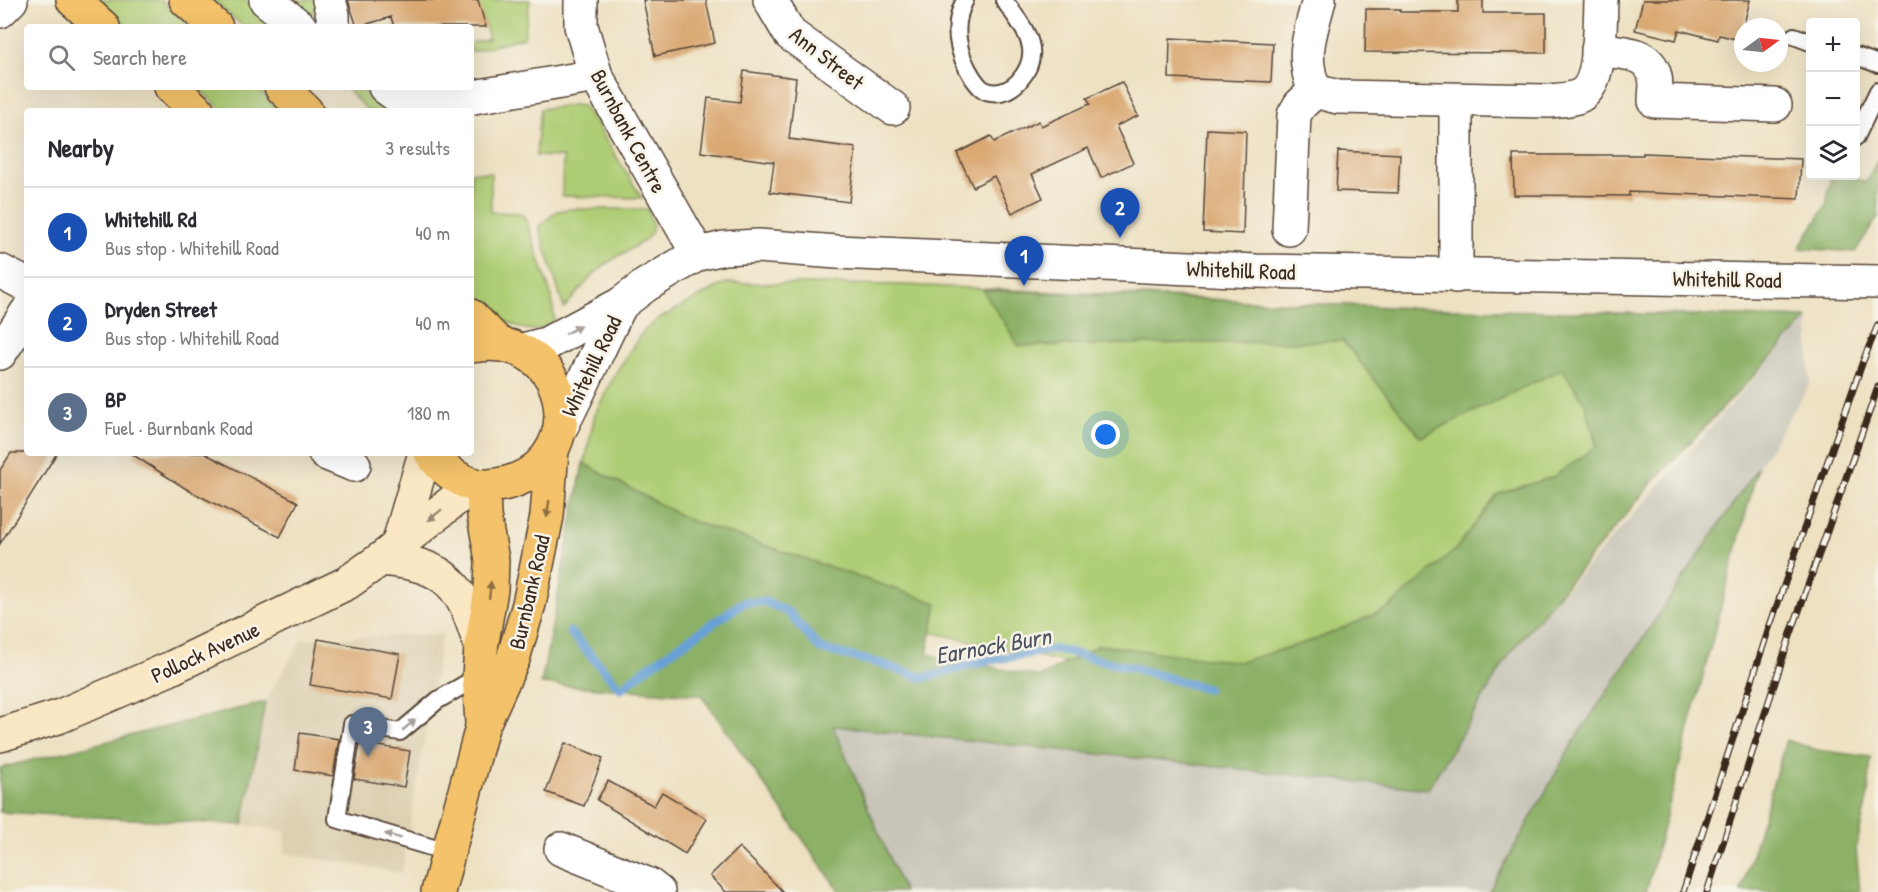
<!DOCTYPE html>
<meta charset="utf-8">
<style>
body{margin:0;font-family:"Patrick Hand",sans-serif;background:#f7f7f7;color:#2b2b33}
.controls{position:absolute;right:18px;top:18px;display:grid;overflow:hidden;border-radius:6px;box-shadow:0 6px 24px #0002}
.controls button{width:54px;height:54px;display:grid;place-items:center;padding:0;border:0;border-bottom:2px solid #e1e1e2;background:#fff;color:#2b2b33;font:30px sans-serif}
.compass{position:absolute;left:1734px;top:18px;width:54px;height:54px;border-radius:50%;background:#fff;box-shadow:0 6px 24px #0002;rotate:75deg}
.you{position:absolute;left:1106px;top:435px;width:21px;height:21px;margin:-15px;border:4px solid #fff;border-radius:50%;background:#1a73e8;box-shadow:0 0 0 9px #1a73e833}
.badge{display:grid;place-items:center;width:39px;height:39px;border-radius:50%;background:#c8321e;color:#fff;font-size:20px;font-weight:700}
.pin{position:absolute;translate:-50% -50px;filter:drop-shadow(0 2px 3px #0008)}
.pin::after{content:'';position:absolute;top:32px;width:21px;height:18px;background:inherit;clip-path:polygon(0 0,100% 0,50% 100%)}
.list{margin:0;padding:0;list-style:none}
h2{display:flex;justify-content:space-between;align-items:center;height:78px;margin:0;padding:0 24px;font-size:26px}
h2 small{font-size:20px;font-weight:400;color:#7c7c81}
.list li{display:grid;grid-template-columns:39px 1fr auto;gap:18px;align-items:center;box-sizing:border-box;height:90px;padding:0 24px;border-top:2px solid #e1e1e2}
.list b{display:block;font-size:22px;white-space:nowrap}
.list p{margin:0;font-size:20px;white-space:nowrap;color:#7c7c81}
.list em{font-size:20px;font-style:normal;color:#7c7c81}
.icon{flex:none;width:33px;height:33px;fill:none;stroke:currentColor;stroke-width:2;stroke-linecap:round;stroke-linejoin:round}
.map{position:relative;flex:none;width:1878px;height:892px;overflow:hidden}
.search{position:absolute;background:#fff;box-shadow:0 6px 24px #0002;left:24px;top:24px;width:450px;height:66px;display:flex;align-items:center;gap:15px;box-sizing:border-box;padding:0 21px;border-radius:6px;color:#7c7c81;font-size:22px}
.panel{position:absolute;background:#fff;box-shadow:0 6px 24px #0002;left:24px;top:108px;width:450px;height:348px;border-radius:6px}
.map>svg:first-child{display:block}
</style>
<div class="map">
<svg width="1878" height="892" viewBox="0 0 1878 892">
<rect width="100%" height="100%" fill="#f7f3e8"/>
<filter id="ink" filterUnits="userSpaceOnUse"><feTurbulence type="fractalNoise" baseFrequency=".0167" numOctaves="2"/><feDisplacementMap in="SourceGraphic" scale="12" xChannelSelector="R" yChannelSelector="G"/><feConvolveMatrix kernelMatrix="1 2 1 2 8 2 1 2 1" color-interpolation-filters="sRGB"/></filter>
<filter id="wash" filterUnits="userSpaceOnUse"><feTurbulence type="fractalNoise" baseFrequency=".008" numOctaves="4" result="noise"/><feDisplacementMap in="SourceGraphic" scale="24" xChannelSelector="R" yChannelSelector="G"/><feGaussianBlur stdDeviation="1.35" result="paint"/><feColorMatrix in="noise" values="0 0 0 0 0 0 0 0 0 0 0 0 0 0 0 0 0 1.4 0 .05"/><feComposite in="paint" operator="in"/></filter>
<g filter="url(#wash)">
<rect width="100%" height="100%" fill="#ede1c2"/>
<polygon fill="#dbd0b1" points="442,634 402,873 285,853 285,831 243,825 265,702 302,639"/>
<polygon fill="#c7c5b8" points="1808,318 1810,384 1758,467 1574,741 1489,892 904,892 833,726 1428,789 1510,653"/>
<g fill="#afcd74" stroke="#757c49" stroke-width="1.5">
<polygon points="99,0 161,0 191,27 129,27"/>
<polygon points="213,0 245,0 280,27 244,27"/>
<polygon points="287,0 316,0 318,7 311,14 308,14"/>
<polygon points="464,0 530,0 524,37 471,52 471,43 489,38 479,6"/>
<polygon points="197,87 255,87 281,111 223,111"/>
<path d="M345,87c19,0 32,15 49,24h-26z"/>
<polygon points="574,105 583,106 593,119 642,198 562,196 563,157 536,156 540,109"/>
<polygon points="471,172 491,173 491,212 521,213 526,219 552,298 555,326 543,330 532,330 521,328 505,321 492,312 471,283"/>
<polygon points="571,209 648,209 653,226 651,233 644,241 607,263 592,276 564,308 539,227 557,211"/>
<polygon points="725,283 906,285 1404,308 1808,318 1650,485 1510,653 1451,748 566,551 595,414 615,374 641,334 658,319"/>
</g>
<g fill="#8bb066" stroke="#636d42" stroke-width="1.5">
<polygon points="1878,159 1878,217 1855,252 1799,248 1826,206 1831,176 1847,176 1866,182"/>
<polygon points="983,290 1414,308 1808,318 1650,485 1510,653 1428,789 833,726 904,892 840,892 701,695 541,684 583,463 689,520 937,603 927,654 1040,677 1099,645 1239,662 1317,639 1387,609 1455,550 1498,494 1553,477 1597,446 1585,403 1562,369 1421,437 1343,341 1019,346"/>
<polygon points="1758,467 1646,892 1489,892 1574,741"/>
<polygon points="265,702 243,825 0,812 0,768"/>
<polygon points="1786,740 1817,750 1871,757 1868,795 1856,848 1860,892 1741,892"/>
</g>
<g fill="none" stroke-linecap="round" stroke-linejoin="round">
<polyline stroke="#68a0d7" stroke-width="9" points="570,632 621,689 644,670 744,602 766,602 788,612 820,649 882,664 923,678 986,661 1056,649 1137,669 1207,689"/>
</g>
<g id="blocks">
<g fill="#daa973">
<polygon points="348,0 478,0 486,27 394,27 391,17 357,27"/>
<polygon points="643,0 706,0 715,43 655,56"/>
<polygon points="1458,0 1483,0 1483,13 1546,13 1546,53 1365,52 1366,9 1400,9 1400,12 1458,12"/>
<polygon points="1643,0 1750,0 1740,40 1719,35 1718,40 1679,30 1676,40 1635,30"/>
<polygon points="1170,38 1273,43 1271,82 1169,78"/>
<polygon points="744,71 796,78 789,139 856,148 849,202 770,192 774,162 701,152 708,98 740,102"/>
<polygon points="1122,82 1138,116 1116,126 1133,163 1101,178 1088,148 1032,174 1043,198 1012,213 994,176 973,187 957,153 991,136 994,142 1039,121 1041,126 1090,104 1087,98"/>
<polygon points="1207,129 1246,131 1243,234 1203,232"/>
<polygon points="1338,151 1400,154 1398,193 1336,191"/>
<polygon points="1643,153 1801,159 1799,199 1629,192 1629,196 1514,195 1513,155 1643,155"/>
<polygon points="11,453 57,453 0,544 0,470"/>
<polygon points="130,453 204,453 298,502 280,537 188,490"/>
<polygon points="318,639 400,654 392,699 310,685"/>
<polygon points="300,733 339,739 333,776 295,770"/>
<polygon points="360,743 410,751 404,787 354,779"/>
<polygon points="565,743 603,758 584,806 546,792"/>
<polygon points="608,781 654,806 662,792 707,819 685,854 597,800"/>
<polygon points="739,847 757,865 783,892 726,892 710,876"/>
</g>
</g>
</g>
<g filter="url(#ink)">
<use href="#blocks" fill-opacity="0" stroke="#564537" stroke-width="1.5"/>
<g fill="none" stroke-linecap="round" stroke-linejoin="round">
<defs>
<g id="lane">
<path d="M965,0c-14,26 -7,55 8,78 5,7 9,13 18,14 10,2 21,-3 28,-11 27,-31 4,-53 -15,-81"/>
<polyline points="1794,36 1810,42"/>
<polyline points="1856,56 1878,64"/>
<polyline points="1856,137 1878,91"/>
<polyline points="450,853 337,819 352,724 400,732 438,700 479,676"/>
</g>
<g id="street">
<polyline points="266,0 300,27"/>
<polyline points="329,0 333,15 333,27"/>
<polyline points="581,0 581,26 596,76 698,254"/>
<polyline points="770,0 790,34 893,108"/>
<path d="M1319,0c-9,35 -19,56 -4,91l23,6 211,4c11,-1 23,-1 32,-6 21,-12 19,-73 20,-95"/>
<polyline points="0,11 11,0"/>
<path d="M1598,50c21,2 52,1 57,27 2,7 0,17 0,24l120,4"/>
<polyline points="385,87 399,97 427,105 596,76"/>
<polyline points="1289,229 1294,115 1300,105 1315,91"/>
<polyline points="0,271 27,285"/>
<polyline points="1456,276 1456,101"/>
<polyline points="523,350 546,344 621,304 646,285 698,254 724,248 758,246 837,252 1256,271 1878,282"/>
<polyline points="0,353 27,312"/>
<path d="M561,427c21,-40 39,-82 60,-123"/>
<polyline points="325,453 354,465"/>
<polyline points="561,849 649,885 658,892"/>
</g>
<g id="secondary">
<polyline points="398,545 425,453"/>
<path d="M381,559c68,6 81,26 100,89"/>
<polyline points="0,735 58,717 169,669 347,583 381,559 473,485"/>
</g>
<g id="primary">
<polyline points="73,0 103,27"/>
<polyline points="186,0 216,27"/>
<polyline points="171,87 198,111"/>
<polyline points="281,87 306,111"/>
<polyline points="471,316 498,343"/>
<path d="M431,453c12,18 36,35 58,33 108,-9 88,-160 -18,-140"/>
<polyline points="482,723 479,676 481,648 491,590 492,560 484,516 483,486"/>
<polyline points="438,892 482,727 513,659 529,604 547,516 552,450"/>
</g>
</defs>
<use href="#lane" stroke="#564537" stroke-width="20"/>
<use href="#street" stroke="#564537" stroke-width="36"/>
<use href="#secondary" stroke="#564537" stroke-width="36"/>
<use href="#primary" stroke="#564537" stroke-width="36"/>
<use href="#lane" stroke="#fff" stroke-width="16"/>
<use href="#street" stroke="#fff" stroke-width="33"/>
<use href="#secondary" stroke="#fae7c3" stroke-width="33"/>
<use href="#primary" stroke="#f3c26a" stroke-width="33"/>
<defs>
<g id="rail">
<polyline points="1683,892 1768,631 1863,361 1878,325"/>
<polyline points="1707,892 1789,639 1878,387"/>
</g>
</defs>
<use href="#rail" stroke="#3b2a1e" stroke-width="7"/>
<use href="#rail" stroke="#f7f3e8" stroke-width="4.5" stroke-dasharray="14" stroke-linecap="butt"/>
</g>
<defs><path id="oneway-solid" d="M-6-.8H1V-3.2L6.5 0L1 3.2V.8H-6Z" transform="scale(1.5)"/></defs>
<g fill="#a79f9a">
<use href="#oneway-solid" transform="translate(573 330) rotate(-28)"/>
<use href="#oneway-solid" transform="translate(409 725) rotate(-40)"/>
<use href="#oneway-solid" transform="translate(393 836) rotate(-164)"/>
</g>
<g fill="#8e6e40">
<use href="#oneway-solid" transform="translate(548 509) rotate(98)"/>
<use href="#oneway-solid" transform="translate(490 590) rotate(-84)"/>
</g>
<use fill="#9a8870" href="#oneway-solid" transform="translate(435 515) rotate(141)"/>
</g>
<g text-anchor="middle" dominant-baseline="central" stroke-width="5" stroke-linejoin="round" paint-order="stroke">
<g font-size="22" fill="#3b2a1e" stroke="#f7f3e8">
<text transform="translate(827 58) rotate(38)">Ann Street</text>
<text transform="translate(629 131) rotate(62)">Burnbank Centre</text>
<text transform="translate(1241 270) rotate(2)">Whitehill Road</text>
<text transform="translate(1727 279) rotate(1)">Whitehill Road</text>
<text transform="translate(591 366) rotate(-64)">Whitehill Road</text>
<text transform="translate(529 592) rotate(-77)">Burnbank Road</text>
<text transform="translate(205 652) rotate(-25)">Pollock Avenue</text>
</g>
<g font-size="24" font-style="italic" fill="#4b535f" stroke="#f7f3e8">
<text transform="translate(993 645) rotate(-10)">Earnock Burn</text>
</g>
</g>
</svg>
<div class="controls">
<button>+</button>
<button>−</button>
<button><svg class="icon" aria-label="layers" viewBox="0 0 24 24"><path d="M12 4l9 5-9 5-9-5zM3 14l9 5 9-5"/></svg></button>
</div>
<svg class="compass" viewBox="-18 -18 36 36"><path d="M0-13l5 13h-10z" fill="#e53935"/><path d="M0 13l5-13h-10z" fill="#7c7c81"/></svg>
<div class="you"></div>
<div class="pin badge" style="left:1024px;top:286px;background:#1a4fb4">1</div>
<div class="pin badge" style="left:1120px;top:238px;background:#1a4fb4">2</div>
<div class="pin badge" style="left:368px;top:757px;background:#5c6f8a">3</div>
<div class="search"><svg class="icon" aria-label="search" viewBox="0 0 24 24"><circle cx="10" cy="10" r="6"/><path d="M15 15l6 6"/></svg>Search here</div>
<section class="panel">
<h2>Nearby<small>3 results</small></h2>
<ul class="list">
<li><span class="badge" style="background:#1a4fb4">1</span><div><b>Whitehill Rd</b><p>Bus stop · Whitehill Road</p></div><em>40 m</em></li>
<li><span class="badge" style="background:#1a4fb4">2</span><div><b>Dryden Street</b><p>Bus stop · Whitehill Road</p></div><em>40 m</em></li>
<li><span class="badge" style="background:#5c6f8a">3</span><div><b>BP</b><p>Fuel · Burnbank Road</p></div><em>180 m</em></li>
</ul>
</section>
</div>
